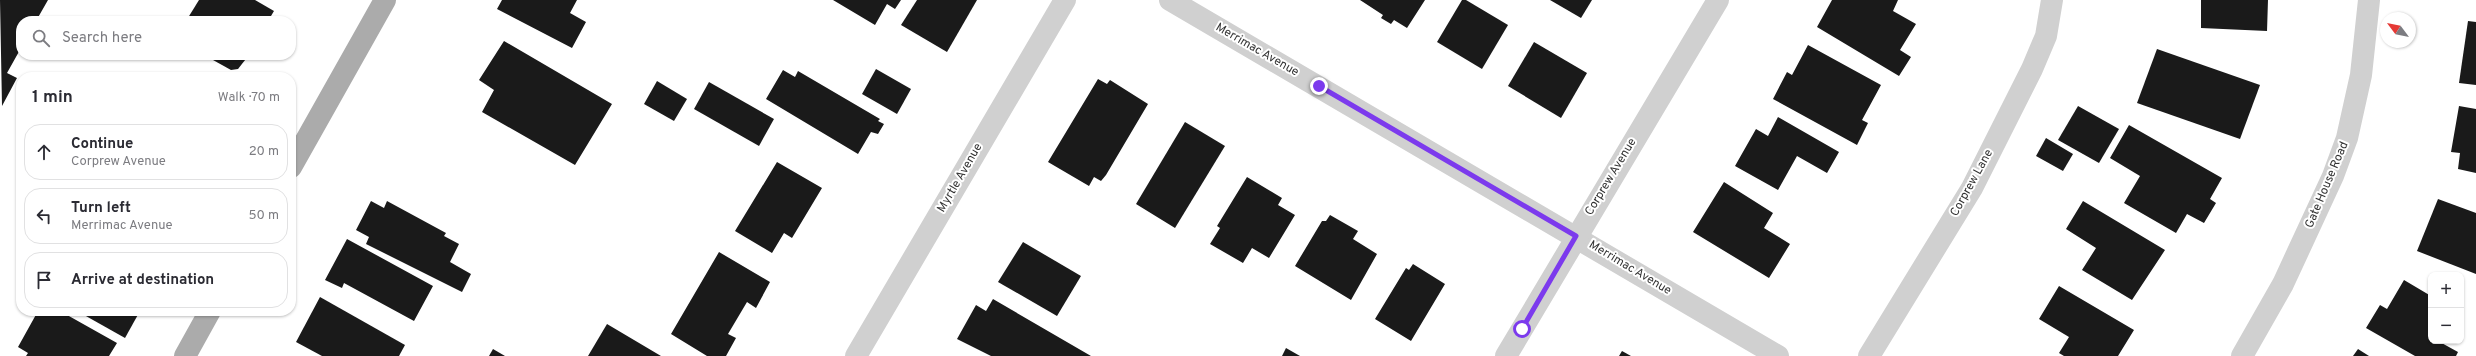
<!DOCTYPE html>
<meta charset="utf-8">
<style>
body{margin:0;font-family:Overpass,sans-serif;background:#f7f7f7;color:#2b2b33}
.controls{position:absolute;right:12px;bottom:12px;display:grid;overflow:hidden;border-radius:8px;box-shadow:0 1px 3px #0004}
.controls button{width:36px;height:36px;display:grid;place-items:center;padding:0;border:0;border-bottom:1px solid #e1e1e2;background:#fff;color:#2b2b33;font:20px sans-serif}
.compass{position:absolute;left:2380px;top:12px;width:36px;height:36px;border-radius:50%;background:#fff;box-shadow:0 1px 3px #0004;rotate:302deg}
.stop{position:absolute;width:12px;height:12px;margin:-9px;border:3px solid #7c3aed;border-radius:50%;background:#fff}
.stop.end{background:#7c3aed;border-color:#fff;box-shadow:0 1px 4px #0008}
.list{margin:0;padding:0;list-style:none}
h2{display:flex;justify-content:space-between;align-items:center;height:52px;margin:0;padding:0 16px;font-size:17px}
h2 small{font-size:13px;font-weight:400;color:#7c7c81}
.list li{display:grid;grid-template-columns:26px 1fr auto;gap:12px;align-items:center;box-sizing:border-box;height:56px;margin:0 8px 8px;padding:0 8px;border:1px solid #e1e1e2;border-radius:16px}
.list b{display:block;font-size:15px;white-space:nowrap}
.list p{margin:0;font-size:13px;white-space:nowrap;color:#7c7c81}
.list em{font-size:13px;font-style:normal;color:#7c7c81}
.icon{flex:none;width:22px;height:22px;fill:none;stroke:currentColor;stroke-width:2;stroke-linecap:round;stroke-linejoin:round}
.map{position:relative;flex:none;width:2476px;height:356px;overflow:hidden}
.search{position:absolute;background:#fff;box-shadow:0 1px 3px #0004;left:16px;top:16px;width:280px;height:44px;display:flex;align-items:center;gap:10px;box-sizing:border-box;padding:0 14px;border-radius:16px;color:#7c7c81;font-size:15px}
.panel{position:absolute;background:#fff;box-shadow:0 1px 3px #0004;left:16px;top:72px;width:280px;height:244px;border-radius:16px}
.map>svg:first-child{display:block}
</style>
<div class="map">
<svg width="2476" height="356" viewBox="0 0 2476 356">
<rect width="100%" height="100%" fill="#fff"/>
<g fill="#1a1a1a">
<polygon points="0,0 48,0 36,21 21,21 21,48 7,73 17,78 2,106"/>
<polygon points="199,0 255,0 274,11 268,21 186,21"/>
<polygon points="502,0 577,0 570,13 586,22 572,48 497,9"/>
<polygon points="833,0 901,0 895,9 887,4 875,25"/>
<polygon points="917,0 977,0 947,52 901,25"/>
<polygon points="1360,0 1425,0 1407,28 1394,20 1391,24 1381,18 1383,15"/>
<polygon points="1462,0 1466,0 1508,25 1482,69 1437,42"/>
<polygon points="1550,0 1592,0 1581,18"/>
<polygon points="1832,0 1898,0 1893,11 1916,24 1900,50 1911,57 1899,76 1817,27"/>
<polygon points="2201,0 2268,0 2267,31 2201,28"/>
<polygon points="2468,21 2476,22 2476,85 2459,83"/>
<polygon points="504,41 612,104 575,165 482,112 494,90 479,80"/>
<polygon points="1534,42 1587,73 1561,118 1508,86"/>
<polygon points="1808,45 1881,85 1862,120 1868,123 1857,145 1773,99 1787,72 1792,75"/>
<polygon points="2157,49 2260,85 2240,139 2137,103"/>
<polygon points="204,55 249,55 238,69 231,70"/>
<polygon points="876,69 911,89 897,114 862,94"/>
<polygon points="783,70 795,77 798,71 880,119 878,121 884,124 878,134 871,132 858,154 766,99"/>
<polygon points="1098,79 1107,84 1110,80 1148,104 1106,175 1101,181 1094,177 1089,186 1048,162"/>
<polygon points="657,81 687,99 674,121 644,104"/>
<polygon points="709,82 774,119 759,146 694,109"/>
<polygon points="2078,106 2119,129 2099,163 2058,140"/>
<polygon points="2459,106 2476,109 2476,173 2458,169 2460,153 2451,152"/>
<polygon points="1778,117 1839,152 1827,173 1797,156 1778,190 1735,166 1756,129 1768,136"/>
<polygon points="1185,122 1225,146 1175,228 1136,204"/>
<polygon points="2129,125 2222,178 2210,199 2216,203 2204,223 2187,214 2176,233 2124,203 2140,176 2110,158"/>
<polygon points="2046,138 2073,154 2063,171 2036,156"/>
<polygon points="777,162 822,188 792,238 784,233 772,253 735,231"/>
<polygon points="1247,177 1282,198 1278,205 1295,215 1269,258 1252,248 1243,263 1210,244 1220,228 1217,226"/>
<polygon points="1724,182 1773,213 1764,228 1790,244 1769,278 1693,232"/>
<polygon points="2438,199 2476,213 2476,274 2417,251"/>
<polygon points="371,201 384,208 387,201 446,233 444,236 459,244 450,262 471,274 462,292 366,244 369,237 356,230"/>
<polygon points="2083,201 2165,250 2132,300 2082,270 2096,248 2066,229"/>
<polygon points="1330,215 1358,231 1353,239 1377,254 1351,300 1295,266 1322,221 1326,221"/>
<polygon points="347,239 433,286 414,321 344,283 342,288 325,280"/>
<polygon points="1023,242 1081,276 1057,316 998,282"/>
<polygon points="719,252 770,282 756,308 747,302 728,334 736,338 726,356 707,356 671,334"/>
<polygon points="1413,264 1445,284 1411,341 1375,319 1406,268 1409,270"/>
<polygon points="2404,280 2431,296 2431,332 2429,336 2431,341 2438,341 2458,352 2456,356 2415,356 2366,328 2380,305 2387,309"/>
<polygon points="2059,286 2134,330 2118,356 2064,356 2059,353 2069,337 2039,319"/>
<polygon points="320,297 405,345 399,356 322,356 296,342"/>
<polygon points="993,299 1091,356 991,356 957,339 976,305 986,311"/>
<polygon points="38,311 60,311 117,343 109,356 26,356 28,353 18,347"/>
<polygon points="77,311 140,311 125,338"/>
<polygon points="607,324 661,356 588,356"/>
<polygon points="1286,348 1300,356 1282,356"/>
<polygon points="493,349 505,356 489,356"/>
<polygon points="2358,349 2369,356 2353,356"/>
<polygon points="1622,351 1631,356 1619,356"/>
</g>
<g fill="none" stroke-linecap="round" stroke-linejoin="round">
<g stroke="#d0d0d0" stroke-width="22">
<polyline points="1170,0 1778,356"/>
<polyline points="856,356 1065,0"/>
<polyline points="1506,356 1718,0"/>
<polyline points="1869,356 1972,188 2032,69 2046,36 2052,0"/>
<polyline points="2242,356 2283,284 2333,176 2347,138 2361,75 2369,0"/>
</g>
<g stroke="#ababab" stroke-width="22">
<polyline points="291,167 385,0"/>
<polyline points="185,356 210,311"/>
</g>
</g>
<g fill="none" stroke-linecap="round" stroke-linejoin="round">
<polyline stroke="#7c3aed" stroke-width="5" points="1319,86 1576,236 1522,329"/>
</g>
<g text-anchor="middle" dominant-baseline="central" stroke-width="4" stroke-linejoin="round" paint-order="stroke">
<g font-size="12" fill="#333" stroke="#fff">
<text transform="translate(1257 50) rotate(30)">Merrimac Avenue</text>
<text transform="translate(1611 177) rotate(-59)">Corprew Avenue</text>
<text transform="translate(960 178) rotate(-60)">Myrtle Avenue</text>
<text transform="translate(1972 183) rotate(-61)">Corprew Lane</text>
<text transform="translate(2327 185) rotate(-67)">Gate House Road</text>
<text transform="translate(1630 268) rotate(31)">Merrimac Avenue</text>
</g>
</g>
</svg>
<div class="controls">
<button>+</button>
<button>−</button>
</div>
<svg class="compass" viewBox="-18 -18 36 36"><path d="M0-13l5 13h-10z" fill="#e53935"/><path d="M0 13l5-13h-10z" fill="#7c7c81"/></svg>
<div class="stop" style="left:1522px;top:329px"></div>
<div class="stop end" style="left:1319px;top:86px"></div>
<div class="search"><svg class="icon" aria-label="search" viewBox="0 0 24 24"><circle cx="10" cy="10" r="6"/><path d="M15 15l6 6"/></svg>Search here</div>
<section class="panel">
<h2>1 min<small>Walk · 70 m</small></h2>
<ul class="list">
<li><svg class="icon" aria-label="ahead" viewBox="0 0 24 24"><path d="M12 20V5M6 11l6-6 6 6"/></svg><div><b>Continue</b><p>Corprew Avenue</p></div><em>20 m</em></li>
<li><svg class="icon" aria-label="left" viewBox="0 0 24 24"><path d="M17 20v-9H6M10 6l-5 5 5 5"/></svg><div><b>Turn left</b><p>Merrimac Avenue</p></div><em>50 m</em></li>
<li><svg class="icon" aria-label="arrive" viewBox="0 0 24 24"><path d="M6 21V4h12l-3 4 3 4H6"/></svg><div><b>Arrive at destination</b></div></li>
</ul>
</section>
</div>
